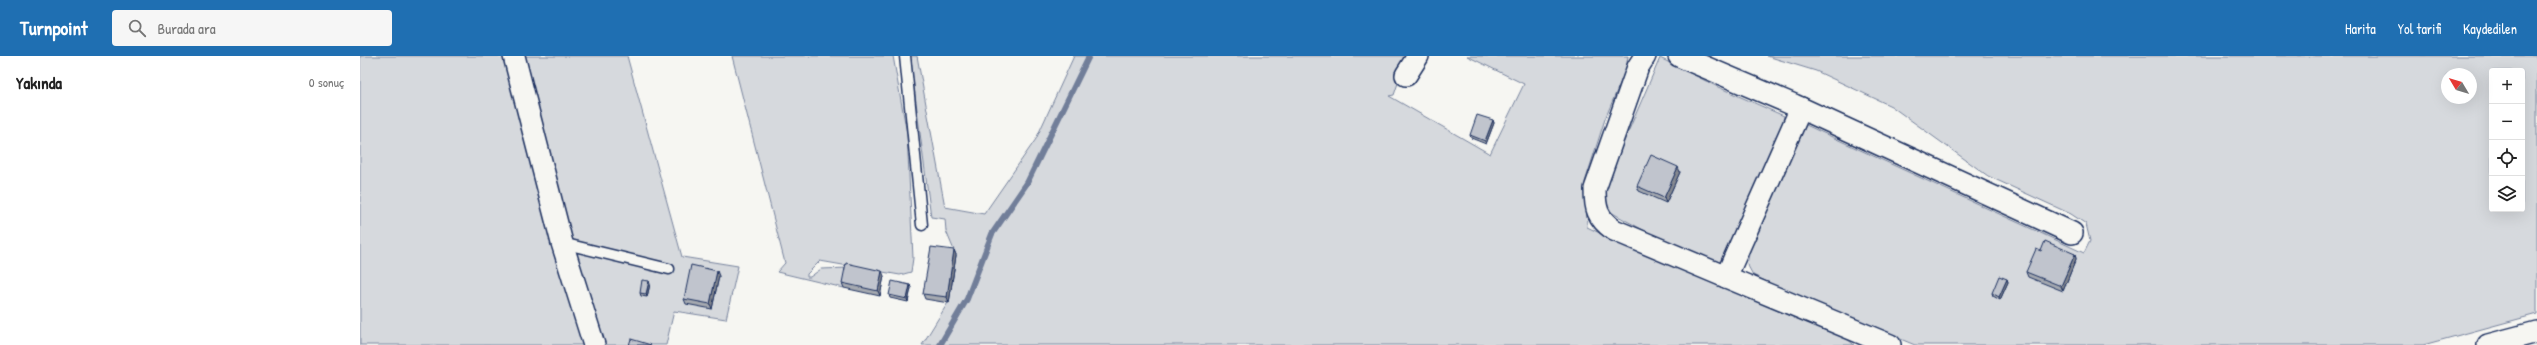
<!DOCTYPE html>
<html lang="tr">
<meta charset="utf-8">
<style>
body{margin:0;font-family:"Patrick Hand",sans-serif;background:#f6f6f6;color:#222}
.controls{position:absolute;right:12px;top:12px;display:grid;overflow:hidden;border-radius:4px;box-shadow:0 4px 16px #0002}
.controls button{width:36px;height:36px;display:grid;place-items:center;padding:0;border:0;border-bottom:1px solid #e0e0e0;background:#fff;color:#222;font:20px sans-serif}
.compass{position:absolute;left:2081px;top:12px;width:36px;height:36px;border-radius:50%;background:#fff;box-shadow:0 4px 16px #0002;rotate:308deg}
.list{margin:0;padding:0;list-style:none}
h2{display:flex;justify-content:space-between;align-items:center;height:52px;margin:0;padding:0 16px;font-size:17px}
h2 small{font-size:13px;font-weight:400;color:#767676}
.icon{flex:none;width:22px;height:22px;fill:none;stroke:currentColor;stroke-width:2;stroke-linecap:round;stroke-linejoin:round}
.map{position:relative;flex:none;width:2177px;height:289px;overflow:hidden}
header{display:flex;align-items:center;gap:24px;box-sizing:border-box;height:56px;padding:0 20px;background:#1f6fb2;color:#fff}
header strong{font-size:19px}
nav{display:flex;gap:22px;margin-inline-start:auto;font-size:14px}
.search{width:280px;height:36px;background:#f6f6f6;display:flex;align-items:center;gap:10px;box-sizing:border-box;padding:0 14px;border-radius:4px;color:#767676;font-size:15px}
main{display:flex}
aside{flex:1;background:#fff}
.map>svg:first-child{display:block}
</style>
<header>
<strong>Turnpoint</strong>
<div class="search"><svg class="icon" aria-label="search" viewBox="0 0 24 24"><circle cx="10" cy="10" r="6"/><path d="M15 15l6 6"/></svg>Burada ara</div>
<nav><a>Harita</a><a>Yol tarifi</a><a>Kaydedilen</a></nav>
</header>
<main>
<aside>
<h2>Yakında<small>0 sonuç</small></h2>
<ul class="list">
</ul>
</aside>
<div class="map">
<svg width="2177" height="289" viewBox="0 0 2177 289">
<rect width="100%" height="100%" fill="#f6f6f2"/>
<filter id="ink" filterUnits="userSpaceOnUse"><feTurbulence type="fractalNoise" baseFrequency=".025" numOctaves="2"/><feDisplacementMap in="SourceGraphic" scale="8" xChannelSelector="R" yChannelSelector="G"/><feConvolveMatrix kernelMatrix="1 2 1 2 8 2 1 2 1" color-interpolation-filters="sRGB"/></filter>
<g filter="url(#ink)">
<g fill="#d6d9dd" stroke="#78849e" fill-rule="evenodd">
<polygon points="0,0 148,0 229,289 0,289"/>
<polygon points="163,0 267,0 322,201 378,210 366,263 314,255 306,289 245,289 209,177"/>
<polygon points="372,0 533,0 547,78 553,202 551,216 540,219 460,205 447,218 447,221 450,221 461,213 488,212 484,232 417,216 425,207"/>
<polygon points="550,0 557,0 585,151 624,158 676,83 714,0 1047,0 1034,39 1029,40 1130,98 1164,28 1107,0 1268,0 1266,13 1245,63 1225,126 1227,171 1284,198 1384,236 1484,280 1494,289 562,289 589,245 596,199 586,175 585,163 571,161"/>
<path d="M1407,0h770v258l-114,31h-508l-121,-50 -41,-20 -6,-11 5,-24 54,-115 278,128 6,-12 -4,-17 -15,-10 -83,-38 -97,-70 -75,-35zM2132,15h30v138h-30zM2087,18h24v24h-24z"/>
<polygon points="1300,2 1358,31 1424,60 1420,80 1359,211 1294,180 1247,154 1240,141"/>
</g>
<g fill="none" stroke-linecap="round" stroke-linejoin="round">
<polyline stroke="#717e99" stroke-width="6" points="580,289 607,243 632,178 667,127 729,0"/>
<defs>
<g id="lane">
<polyline points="545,0 562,169"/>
<polyline points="202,187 309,213"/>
</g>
<g id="street">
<polyline points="154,0 202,187 234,289"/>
<path d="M1285,0l-7,11 -43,122c0,19 2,29 19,41l112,47 75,-169"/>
<polyline points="1319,0 1434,49 1712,177"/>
<polyline points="1046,19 1058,0"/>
<polyline points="1366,221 1530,289"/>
<polyline points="2128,289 2177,276"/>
</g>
</defs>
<use href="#lane" stroke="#1b2f5e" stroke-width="13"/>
<use href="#street" stroke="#1b2f5e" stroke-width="24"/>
<use href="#lane" stroke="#f6f6f2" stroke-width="10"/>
<use href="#street" stroke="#f6f6f2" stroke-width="21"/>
</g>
<g fill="#a5a9b0" stroke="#1b2f5e">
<polygon points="1133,64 1134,67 1126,88 1111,82 1110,79"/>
<polygon points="1320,116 1306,147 1279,135 1277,130"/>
<polygon points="594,194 596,199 589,247 565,243 563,238"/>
<polygon points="1681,195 1715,198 1716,203 1703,235 1668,221 1666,216"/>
<polygon points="359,220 352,253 326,248 324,243"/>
<polygon points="524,220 520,240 484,232 482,227"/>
<polygon points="1647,223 1648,226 1640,244 1633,240 1632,237"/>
<polygon points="290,228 287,241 281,240 280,237"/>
<polygon points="550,229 551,232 548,246 530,242 529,239"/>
</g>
<g fill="#868990" stroke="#1b2f5e">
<polygon points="1133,64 1134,67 1126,88 1125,85"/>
<polygon points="1318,111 1320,116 1306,147 1304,142"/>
<polygon points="594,194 596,199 589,247 587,241"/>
<polygon points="1715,198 1716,203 1703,235 1701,230"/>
<polygon points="357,215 359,220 352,253 350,248"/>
<polygon points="522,215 524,220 520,240 518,235"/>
<polygon points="1647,223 1648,226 1640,244 1639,241"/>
<polygon points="289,225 290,228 287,241 286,238"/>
<polygon points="550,229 551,232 548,246 547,243"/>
</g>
<g fill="#c0c4cd" stroke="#1b2f5e">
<polygon points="1117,59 1133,64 1125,85 1110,79"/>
<polygon points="1291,99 1318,111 1304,142 1277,130"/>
<polygon points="1685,185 1715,198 1701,230 1666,216 1676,193 1681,195"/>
<polygon points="571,191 594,194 587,241 563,238"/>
<polygon points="486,207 522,215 518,235 482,227"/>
<polygon points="331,209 357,215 350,248 324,243"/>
<polygon points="1639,220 1647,223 1639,241 1632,237"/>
<polygon points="282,224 289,225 286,238 280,237"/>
<polygon points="532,225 550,229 547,243 529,239"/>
<polygon points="271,283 291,289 269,289"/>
</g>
</g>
</svg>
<div class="controls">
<button>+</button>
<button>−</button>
<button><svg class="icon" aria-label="locate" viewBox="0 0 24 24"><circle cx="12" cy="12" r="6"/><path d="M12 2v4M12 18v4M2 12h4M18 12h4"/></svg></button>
<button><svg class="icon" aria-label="layers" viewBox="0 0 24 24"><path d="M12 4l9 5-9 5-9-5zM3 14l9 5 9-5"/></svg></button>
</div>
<svg class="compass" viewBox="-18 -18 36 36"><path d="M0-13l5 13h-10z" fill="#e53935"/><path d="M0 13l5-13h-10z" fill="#767676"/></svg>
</div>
</main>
